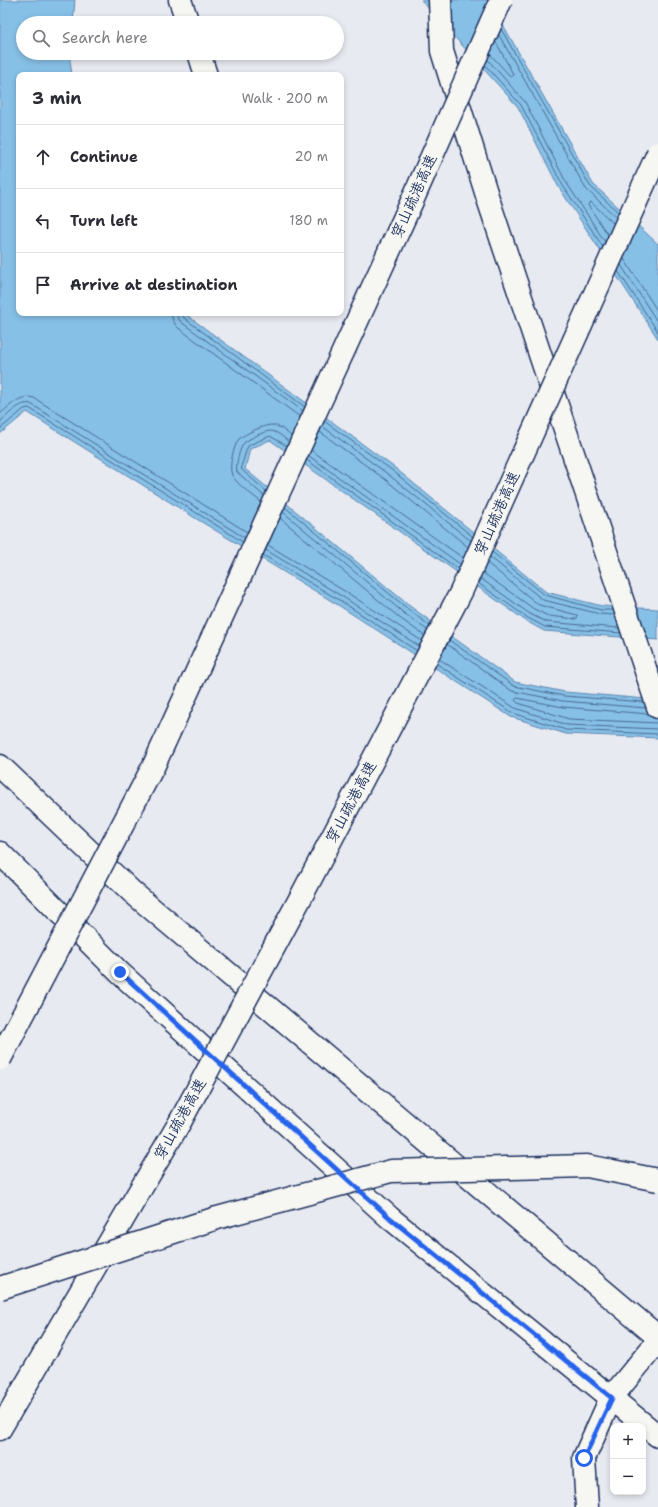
<!DOCTYPE html>
<meta charset="utf-8">
<style>
body{margin:0;font-family:"Shantell Sans","LXGW WenKai TC",sans-serif;background:#f2f2f3;color:#2b2b33}
.controls{position:absolute;right:12px;bottom:12px;display:grid;overflow:hidden;border-radius:8px;box-shadow:0 2px 6px #0003}
.controls button{width:36px;height:36px;display:grid;place-items:center;padding:0;border:0;border-bottom:1px solid #e1e1e2;background:#fff;color:#2b2b33;font:20px sans-serif}
.stop{position:absolute;width:12px;height:12px;margin:-9px;border:3px solid #2563eb;border-radius:50%;background:#fff}
.stop.end{background:#2563eb;border-color:#fff;box-shadow:0 1px 4px #0008}
.list{margin:0;padding:0;list-style:none}
h2{display:flex;justify-content:space-between;align-items:center;height:52px;margin:0;padding:0 16px;font-size:17px}
h2 small{font-size:13px;font-weight:400;color:#7c7c81}
.list li{display:grid;grid-template-columns:26px 1fr auto;gap:12px;align-items:center;box-sizing:border-box;height:64px;padding:0 16px;border-top:1px solid #e1e1e2}
.list b{display:block;font-size:15px;white-space:nowrap}
.list em{font-size:13px;font-style:normal;color:#7c7c81}
.icon{flex:none;width:22px;height:22px;fill:none;stroke:currentColor;stroke-width:2;stroke-linecap:round;stroke-linejoin:round}
.map{position:relative;flex:none;width:658px;height:1507px;overflow:hidden}
.search{position:absolute;background:#fff;box-shadow:0 2px 6px #0003;left:16px;top:16px;width:328px;height:44px;display:flex;align-items:center;gap:10px;box-sizing:border-box;padding:0 14px;border-radius:22px;color:#7c7c81;font-size:15px}
.panel{position:absolute;background:#fff;box-shadow:0 2px 6px #0003;left:16px;top:72px;width:328px;height:244px;border-radius:8px}
.map>svg:first-child{display:block}
</style>
<div class="map">
<svg width="658" height="1507" viewBox="0 0 658 1507">
<rect width="100%" height="100%" fill="#e8eaf1"/>
<filter id="ink" filterUnits="userSpaceOnUse"><feTurbulence type="fractalNoise" baseFrequency=".025" numOctaves="2"/><feDisplacementMap in="SourceGraphic" scale="8" xChannelSelector="R" yChannelSelector="G"/><feConvolveMatrix kernelMatrix="1 2 1 2 8 2 1 2 1" color-interpolation-filters="sRGB"/></filter>
<g filter="url(#ink)">
<g fill="#87c0e6" stroke="#5c86b0">
<polygon points="0,0 75,0 73,23 23,23 23,53 69,53 72,75 19,75 19,313 184,313 395,468 546,592 602,606 658,609 658,640 544,631 526,621 270,440 250,449 245,469 411,607 515,682 565,692 658,700 658,738 566,734 511,717 338,605 195,518 27,412 0,434"/>
<polygon points="421,0 489,0 593,184 658,244 658,339 558,186 518,107"/>
</g>
<g fill="none" stroke-linecap="round" stroke-linejoin="round">
<g stroke="#466994" stroke-width="1">
<polyline points="501,29 590,186 618,212"/>
<polyline points="499,35 586,189 616,217"/>
<polyline points="490,54 510,76 513,76 513,74 496,42"/>
<polyline points="488,60 525,102 566,182 605,242"/>
<polyline points="485,65 521,105 562,184 603,247"/>
<polyline points="608,235 588,205 589,203 591,202 613,223"/>
<polyline points="624,259 658,312"/>
<polyline points="621,265 658,323"/>
<polyline points="618,271 658,332"/>
<polyline points="171,313 173,321 177,327 300,417"/>
<polyline points="177,313 178,318 181,322 303,411"/>
<polyline points="182,313 183,317 188,321 305,407"/>
<path d="M0,414c10,-8 20,-20 34,-16l213,134"/>
<polyline points="324,421 393,471 473,537"/>
<path d="M0,422c8,-7 20,-21 31,-18l214,134"/>
<polyline points="322,426 389,475 471,541"/>
<polyline points="0,429 24,409 29,408 243,542"/>
<polyline points="320,432 386,480 468,547"/>
<polyline points="311,450 463,558"/>
<polyline points="309,456 460,564"/>
<polyline points="307,460 458,569"/>
<polyline points="266,491 242,470 241,467 247,448 249,445 270,436 287,446"/>
<path d="M264,496l-27,-24c-2,-6 3,-25 7,-29 4,-4 21,-12 26,-12 7,0 14,7 19,11"/>
<path d="M261,502c-8,-7 -25,-18 -29,-27 -4,-8 2,-30 7,-36 5,-5 27,-15 34,-14 7,1 13,7 18,11"/>
<polyline points="285,507 409,610 430,626"/>
<polyline points="283,512 405,614 427,630"/>
<polyline points="280,518 401,619 425,636"/>
<polyline points="268,545 346,592 422,641"/>
<polyline points="266,550 343,597 419,646"/>
<polyline points="492,552 545,595 601,610 613,610"/>
<polyline points="263,555 341,601 417,651"/>
<polyline points="490,557 543,600 600,614 615,615"/>
<polyline points="483,573 534,609 548,616 576,619 578,618 577,615 539,605 487,563"/>
<polyline points="480,578 530,614 546,622 619,628"/>
<polyline points="478,583 528,618 545,627 621,633"/>
<polyline points="449,640 514,686 564,696 644,702"/>
<polyline points="447,644 512,691 563,701 646,708"/>
<polyline points="439,659 515,708 567,725 658,729"/>
<polyline points="437,664 513,713 566,730 658,734"/>
<polyline points="649,714 563,707 517,698 515,700 518,703 569,719 658,723"/>
</g>
<defs>
<g id="street">
<polyline points="180,0 188,23"/>
<polyline points="199,53 206,75"/>
</g>
<polyline id="secondary" points="587,1507 584,1458 611,1398 658,1341"/>
<g id="primary">
<polyline points="0,766 132,892 658,1337"/>
<polyline points="0,853 120,973 390,1218 658,1436"/>
</g>
<g id="highway">
<polyline points="440,0 442,51 489,202 658,707"/>
<polyline points="0,1429 180,1122"/>
</g>
</defs>
<use href="#street" stroke="#1b2f5e" stroke-width="25"/>
<use href="#secondary" stroke="#1b2f5e" stroke-width="25"/>
<use href="#primary" stroke="#1b2f5e" stroke-width="25"/>
<use href="#highway" stroke="#1b2f5e" stroke-width="25"/>
<use href="#street" stroke="#f6f6f2" stroke-width="22"/>
<use href="#secondary" stroke="#f6f6f2" stroke-width="22"/>
<use href="#primary" stroke="#f6f6f2" stroke-width="22"/>
<use href="#highway" stroke="#f6f6f2" stroke-width="22"/>
<defs>
<g id="highway-bridge">
<polyline points="0,1059 154,765 413,199 501,0"/>
<polyline points="180,1122 302,895 461,592 658,153"/>
<polyline points="0,1288 217,1218 391,1171 587,1166 658,1180"/>
</g>
</defs>
<use href="#highway-bridge" stroke="#1b2f5e" stroke-width="25" stroke-linecap="butt"/>
<use href="#highway-bridge" stroke="#f6f6f2" stroke-width="22"/>
</g>
</g>
<g fill="none" stroke-linecap="round" stroke-linejoin="round" filter="url(#ink)">
<polyline stroke="#2563eb" stroke-width="5" points="120,972 390,1218 612,1398 584,1458"/>
</g>
<g text-anchor="middle" dominant-baseline="central" stroke-width="3.5" stroke-linejoin="round" paint-order="stroke">
<g font-size="15" fill="#1b2f5e" stroke="#f6f6f2">
<text transform="translate(414 196) rotate(-66)">穿山疏港高速</text>
<text transform="translate(497 513) rotate(-66)">穿山疏港高速</text>
<text transform="translate(351 802) rotate(-62)">穿山疏港高速</text>
<text transform="translate(180 1119) rotate(-61)">穿山疏港高速</text>
</g>
</g>
</svg>
<div class="controls">
<button>+</button>
<button>−</button>
</div>
<div class="stop" style="left:584px;top:1458px"></div>
<div class="stop end" style="left:120px;top:972px"></div>
<div class="search"><svg class="icon" aria-label="search" viewBox="0 0 24 24"><circle cx="10" cy="10" r="6"/><path d="M15 15l6 6"/></svg>Search here</div>
<section class="panel">
<h2>3 min<small>Walk · 200 m</small></h2>
<ul class="list">
<li><svg class="icon" aria-label="ahead" viewBox="0 0 24 24"><path d="M12 20V5M6 11l6-6 6 6"/></svg><div><b>Continue</b></div><em>20 m</em></li>
<li><svg class="icon" aria-label="left" viewBox="0 0 24 24"><path d="M17 20v-9H6M10 6l-5 5 5 5"/></svg><div><b>Turn left</b></div><em>180 m</em></li>
<li><svg class="icon" aria-label="arrive" viewBox="0 0 24 24"><path d="M6 21V4h12l-3 4 3 4H6"/></svg><div><b>Arrive at destination</b></div></li>
</ul>
</section>
</div>
